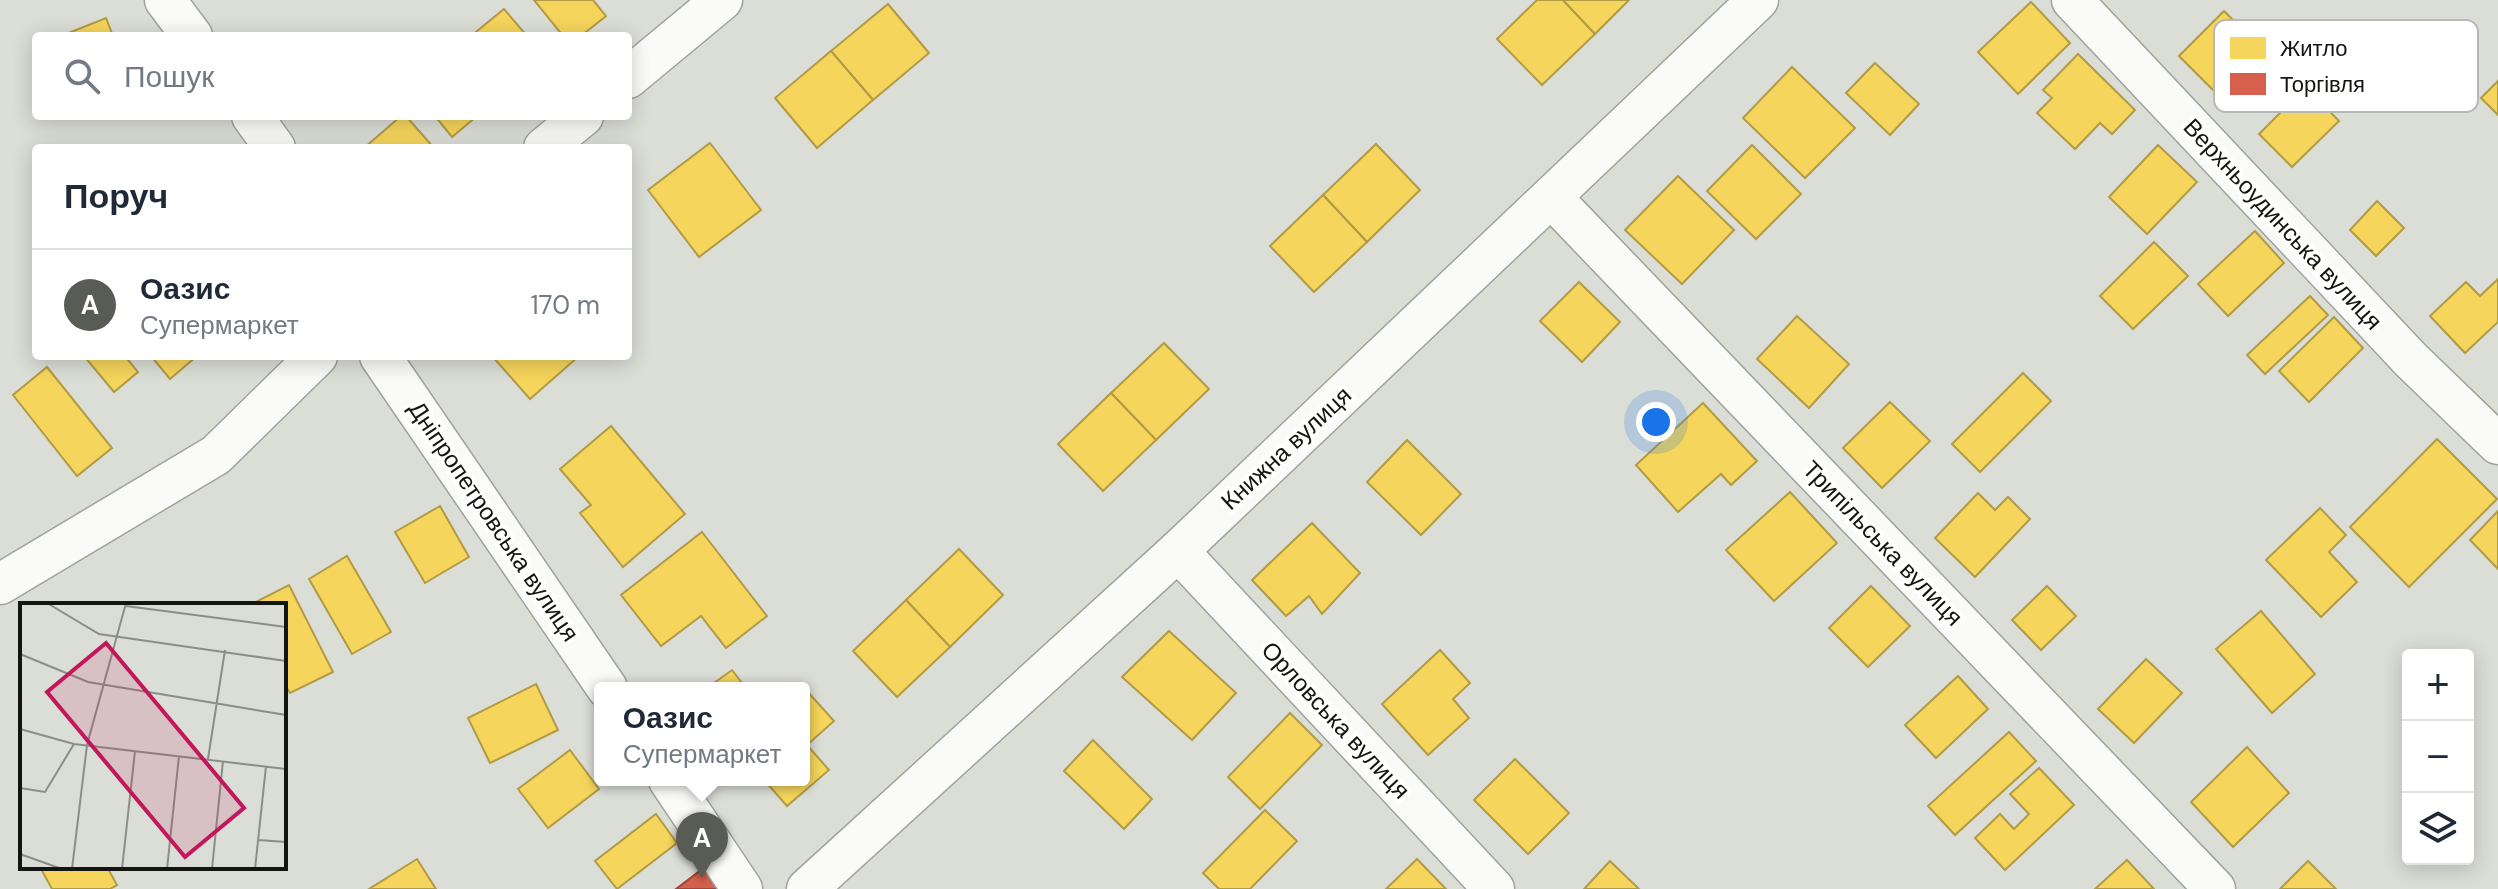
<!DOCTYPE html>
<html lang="uk">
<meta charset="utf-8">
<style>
body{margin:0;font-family:"DM Sans",sans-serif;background:#f2f2f3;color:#1f2937}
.controls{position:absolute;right:24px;bottom:24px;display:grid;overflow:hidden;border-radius:8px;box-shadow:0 4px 20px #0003}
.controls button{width:72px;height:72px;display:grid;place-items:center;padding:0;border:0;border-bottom:2px solid #e0e1e3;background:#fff;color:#1f2937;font:40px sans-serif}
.you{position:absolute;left:1656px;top:422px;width:28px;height:28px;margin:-20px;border:6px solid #fff;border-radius:50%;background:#1a73e8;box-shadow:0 0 0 12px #1a73e833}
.badge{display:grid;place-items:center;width:52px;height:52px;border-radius:50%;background:#595b55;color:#fff;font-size:26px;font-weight:700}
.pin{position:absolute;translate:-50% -66px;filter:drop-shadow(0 2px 4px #0008)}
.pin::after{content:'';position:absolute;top:42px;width:28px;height:24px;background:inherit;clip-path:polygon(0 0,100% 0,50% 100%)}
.popup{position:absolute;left:594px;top:682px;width:216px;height:104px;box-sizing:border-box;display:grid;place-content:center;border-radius:8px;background:#fff;filter:drop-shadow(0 2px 6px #0005);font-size:26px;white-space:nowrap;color:#747a83}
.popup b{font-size:30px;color:#1f2937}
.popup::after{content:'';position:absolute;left:50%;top:100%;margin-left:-16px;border:16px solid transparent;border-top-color:#fff}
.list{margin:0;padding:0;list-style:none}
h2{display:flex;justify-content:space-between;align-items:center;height:104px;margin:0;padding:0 32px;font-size:34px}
h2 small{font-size:26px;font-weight:400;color:#747a83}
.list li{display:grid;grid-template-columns:52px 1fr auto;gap:24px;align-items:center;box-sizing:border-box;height:112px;padding:0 32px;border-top:2px solid #e0e1e3}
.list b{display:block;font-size:30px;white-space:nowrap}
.list p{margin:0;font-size:26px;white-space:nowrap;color:#747a83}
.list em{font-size:26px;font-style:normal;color:#747a83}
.icon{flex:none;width:44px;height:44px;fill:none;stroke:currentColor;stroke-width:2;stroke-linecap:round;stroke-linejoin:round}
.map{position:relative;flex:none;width:2498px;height:889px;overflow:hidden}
.search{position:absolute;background:#fff;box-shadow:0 4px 20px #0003;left:32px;top:32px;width:600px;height:88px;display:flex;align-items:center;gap:20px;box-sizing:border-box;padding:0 28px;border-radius:8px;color:#747a83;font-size:30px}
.panel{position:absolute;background:#fff;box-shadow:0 4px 20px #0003;left:32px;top:144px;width:600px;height:216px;border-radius:8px}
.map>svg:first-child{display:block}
</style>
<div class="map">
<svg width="2498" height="889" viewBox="0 0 2498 889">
<rect width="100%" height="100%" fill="#dbded6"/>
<g fill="#f6d55c" stroke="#b29b45" stroke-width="2">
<polygon points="534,0 593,0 606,16 581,36 563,36"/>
<polygon points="1537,0 1563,0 1595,34 1542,85 1497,39"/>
<polygon points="1563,0 1629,0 1595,34"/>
<polygon points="2031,2 2070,43 2018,94 1978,52"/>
<polygon points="888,4 929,53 873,100 831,51"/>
<polygon points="504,9 527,36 471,36"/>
<polygon points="2224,11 2258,45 2213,90 2179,56"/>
<polygon points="106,18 113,36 61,36"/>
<polygon points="831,51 873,100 817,148 775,98"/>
<polygon points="2078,54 2135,110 2112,134 2100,123 2075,149 2037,113 2052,98 2043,90"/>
<polygon points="1875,63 1919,104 1890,135 1846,93"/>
<polygon points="1792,67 1855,128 1805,178 1743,118"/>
<polygon points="2498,81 2498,115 2481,98"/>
<polygon points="2306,87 2339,121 2292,167 2259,134"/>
<polygon points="401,116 406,116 434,148 364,148"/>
<polygon points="435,116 477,116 452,137"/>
<polygon points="710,143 761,210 699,257 648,190"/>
<polygon points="1376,144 1420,190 1367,242 1323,195"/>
<polygon points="1752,145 1801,194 1756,239 1707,191"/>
<polygon points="2158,145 2197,182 2147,234 2109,197"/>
<polygon points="1678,176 1734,230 1682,284 1625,230"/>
<polygon points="1323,195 1367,242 1314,292 1270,246"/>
<polygon points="2377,201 2404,228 2376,256 2350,230"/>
<polygon points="2255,231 2284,263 2228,316 2198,284"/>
<polygon points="2154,242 2188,276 2133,329 2100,296"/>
<polygon points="2498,279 2498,322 2465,353 2430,316 2466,282 2480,296"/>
<polygon points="1579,282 1620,322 1582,362 1540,321"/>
<polygon points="2310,296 2328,315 2265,374 2247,355"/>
<polygon points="1797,316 1849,364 1809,408 1757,359"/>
<polygon points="2334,317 2363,348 2309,402 2279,371"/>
<polygon points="1164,343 1209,389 1156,440 1111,393"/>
<polygon points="84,356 125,356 138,372 114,392"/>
<polygon points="151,356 197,356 170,379"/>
<polygon points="492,356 579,356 530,399"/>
<polygon points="47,367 112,448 77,476 13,395"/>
<polygon points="2023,373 2051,401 1980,472 1952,444"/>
<polygon points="1111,393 1156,440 1103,491 1058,444"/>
<polygon points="1890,402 1930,441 1882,488 1843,448"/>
<polygon points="1703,403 1757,461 1731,485 1721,474 1678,512 1636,465"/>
<polygon points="611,426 685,514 623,567 580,513 591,505 560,469"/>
<polygon points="2437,439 2497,499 2409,587 2350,527"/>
<polygon points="1407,440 1461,494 1421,535 1367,482"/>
<polygon points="1790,492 1837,543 1774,601 1726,550"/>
<polygon points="1978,493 1995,510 2008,497 2030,519 1975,577 1935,538"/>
<polygon points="440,506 469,557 425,583 395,532"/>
<polygon points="2320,508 2346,535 2329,552 2357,582 2321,617 2266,560"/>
<polygon points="2498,511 2498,569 2470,540"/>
<polygon points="1312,523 1360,573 1322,614 1309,596 1286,616 1252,580"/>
<polygon points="702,532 767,616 726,648 701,616 661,646 621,595"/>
<polygon points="959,549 1003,595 950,647 906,600"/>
<polygon points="347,556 391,632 352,654 309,579"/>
<polygon points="289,585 333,672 290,693 284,683 284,605 250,605"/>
<polygon points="1871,586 1910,626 1868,667 1829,628"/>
<polygon points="2047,586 2076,616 2041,650 2012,620"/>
<polygon points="906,600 950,647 897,697 853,651"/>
<polygon points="2261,611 2315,674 2272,713 2216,649"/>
<polygon points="1169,631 1236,693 1192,740 1122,677"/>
<polygon points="1440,650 1470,683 1453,699 1469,718 1428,755 1382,704"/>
<polygon points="2146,659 2182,693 2134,743 2098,709"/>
<polygon points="732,670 746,688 707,688"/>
<polygon points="1958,676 1988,709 1936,758 1905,725"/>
<polygon points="536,684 558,730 490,763 468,718"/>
<polygon points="806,690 834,721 807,745 829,770 787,806 764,780 804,780 804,691"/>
<polygon points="1290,713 1322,745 1260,809 1228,777"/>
<polygon points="2009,732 2036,761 1955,835 1928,806"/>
<polygon points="1093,740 1152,799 1124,829 1064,771"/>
<polygon points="2247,747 2289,793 2233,847 2191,802"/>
<polygon points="570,750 599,789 548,828 518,789"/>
<polygon points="1515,759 1569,813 1528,854 1474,800"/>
<polygon points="2039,768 2074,805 2005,870 1975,838 2000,814 2014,829 2029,814 2010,794"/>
<polygon points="1265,810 1297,841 1250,889 1219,889 1203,873"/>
<polygon points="656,814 677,843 617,889 595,861"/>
<polygon points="417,859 436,889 369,889"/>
<polygon points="1417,859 1446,889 1386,889"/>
<polygon points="2127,860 2154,889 2095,889"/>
<polygon points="1610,861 1639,889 1584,889"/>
<polygon points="2308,861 2336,889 2280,889"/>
<polygon points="40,867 107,867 117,885 110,889 52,889"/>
</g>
<polygon fill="#d6604d" stroke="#9c4a3b" stroke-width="2" points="705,867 722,889 676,889"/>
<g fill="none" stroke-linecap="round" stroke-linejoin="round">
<defs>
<g id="minor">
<polyline points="165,0 192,36"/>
<polyline points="2072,0 2411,360 2498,444"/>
<polyline points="628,78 722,0"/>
<polyline points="252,116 275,148"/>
<polyline points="544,148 583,116"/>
<polyline points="1551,197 2215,889"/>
<polyline points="380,356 607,688"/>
<polyline points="1178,551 1494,889"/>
<polyline points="0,584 216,455 317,356"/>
<polyline points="669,780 742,889"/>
<polyline points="807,889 1178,551 1758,0"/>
</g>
</defs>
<use href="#minor" stroke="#a0a39d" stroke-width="43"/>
<use href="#minor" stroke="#fafaf9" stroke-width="40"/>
</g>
<g text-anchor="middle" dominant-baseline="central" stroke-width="8" stroke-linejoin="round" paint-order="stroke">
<g font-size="24" fill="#131510" stroke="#fff">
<text transform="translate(2283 224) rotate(47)">Верхньоудинська вулиця</text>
<text transform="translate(1286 448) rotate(-43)">Книжна вулиця</text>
<text transform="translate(494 521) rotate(56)">Дніпропетровська вулиця</text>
<text transform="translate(1883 543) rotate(46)">Трипільська вулиця</text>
<text transform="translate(1336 720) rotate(47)">Орловська вулиця</text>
</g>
</g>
<g transform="translate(20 603)">
<rect width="266" height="266" fill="#dbded6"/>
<path fill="none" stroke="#8b8e87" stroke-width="2" d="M27,0l52,31 187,27M106,3l160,21M0,51l68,28 198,33M0,126l54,15 212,25M188,156l17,-109M0,185l25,4 29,-48M238,237l28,2M0,251l42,15M52,266l15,-124 39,-142M102,266l13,-118M147,266l12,-113M192,266l11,-108M235,266l11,-103"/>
<path fill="#c2185b" fill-opacity="0.15" stroke="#c2185b" stroke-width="4" d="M86,40l138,165 -59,49 -138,-165z"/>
<rect width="266" height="266" fill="none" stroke="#131510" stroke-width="4"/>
</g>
<rect x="2214" y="20" width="264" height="92" rx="12" fill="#fff" stroke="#b8b9b7" stroke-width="2"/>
<rect x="2230" y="37" width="36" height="22" fill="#f6d55c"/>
<rect x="2230" y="73" width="36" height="22" fill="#d6604d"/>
<g font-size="22" fill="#131510">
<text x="2280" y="56">Житло</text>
<text x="2280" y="92">Торгівля</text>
</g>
</svg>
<div class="controls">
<button>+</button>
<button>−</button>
<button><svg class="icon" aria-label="layers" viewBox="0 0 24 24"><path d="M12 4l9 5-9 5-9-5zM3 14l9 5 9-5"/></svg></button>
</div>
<div class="you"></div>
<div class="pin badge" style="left:702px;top:878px">A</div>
<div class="popup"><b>Оазис</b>Супермаркет</div>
<div class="search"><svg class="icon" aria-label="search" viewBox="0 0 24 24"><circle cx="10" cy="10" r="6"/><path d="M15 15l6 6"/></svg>Пошук</div>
<section class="panel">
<h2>Поруч<small></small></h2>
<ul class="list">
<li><span class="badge">A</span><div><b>Оазис</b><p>Супермаркет</p></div><em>170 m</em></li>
</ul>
</section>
</div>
